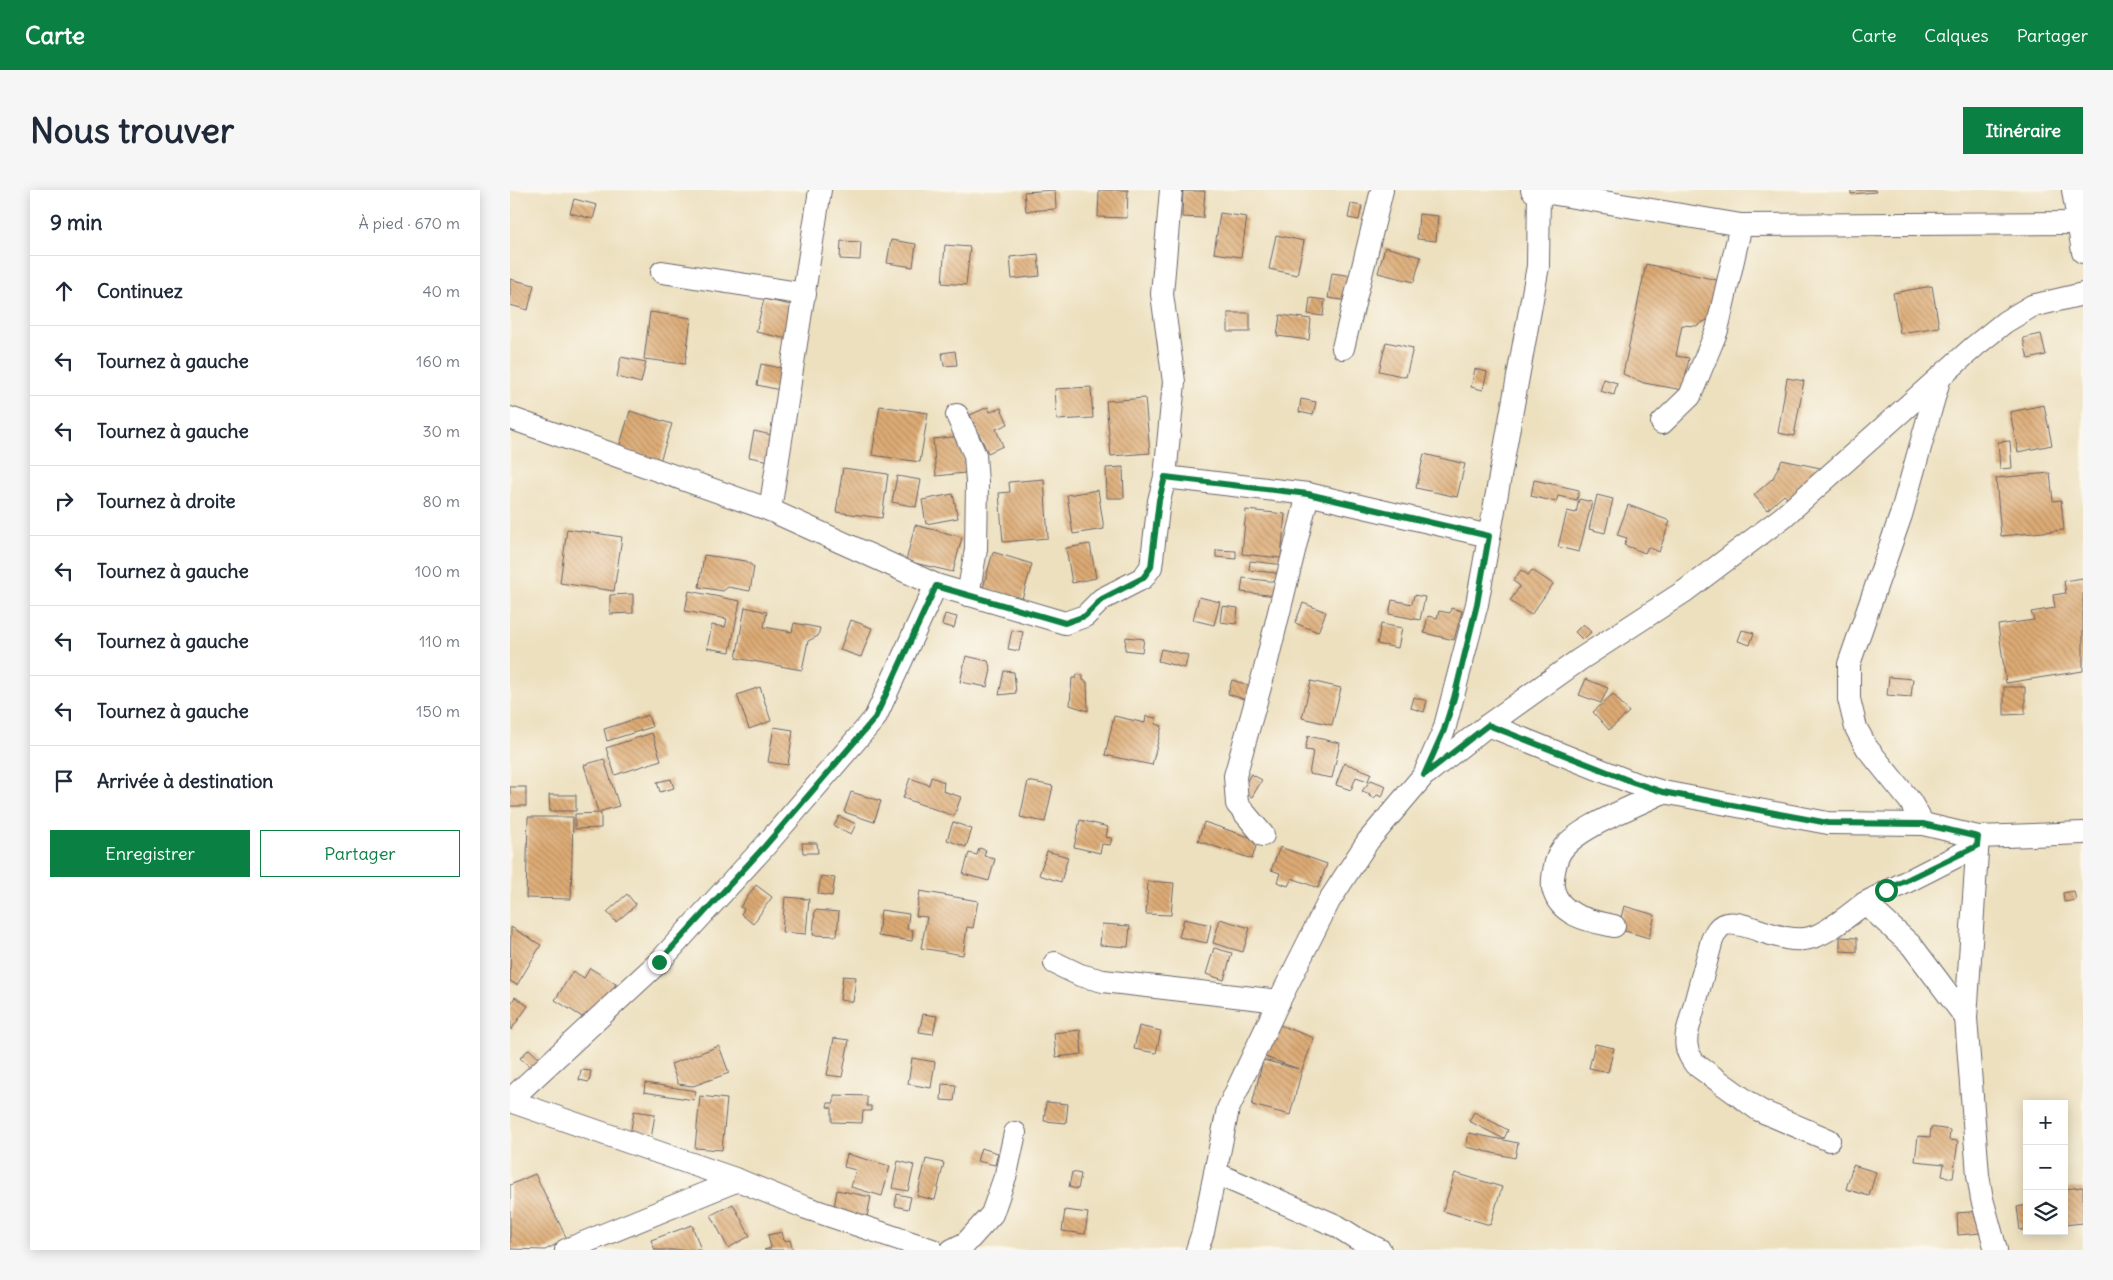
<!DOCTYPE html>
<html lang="fr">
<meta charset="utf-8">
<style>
body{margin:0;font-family:Delius,sans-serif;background:#f6f6f7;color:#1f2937}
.controls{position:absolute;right:15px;bottom:15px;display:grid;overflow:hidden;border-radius:0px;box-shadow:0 2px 12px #0003}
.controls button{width:45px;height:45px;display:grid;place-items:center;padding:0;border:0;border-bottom:1px solid #e0e1e3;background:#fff;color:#1f2937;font:25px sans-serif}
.stop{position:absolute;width:15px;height:15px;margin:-11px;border:4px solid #0b8043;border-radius:50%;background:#fff}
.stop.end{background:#0b8043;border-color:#fff;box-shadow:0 1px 5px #0008}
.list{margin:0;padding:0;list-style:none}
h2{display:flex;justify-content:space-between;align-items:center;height:65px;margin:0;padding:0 20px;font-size:21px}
h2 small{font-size:16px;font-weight:400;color:#747a83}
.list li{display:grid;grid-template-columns:32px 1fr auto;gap:15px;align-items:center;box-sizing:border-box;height:70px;padding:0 20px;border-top:1px solid #e0e1e3}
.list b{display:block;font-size:19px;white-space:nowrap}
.list em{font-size:16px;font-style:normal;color:#747a83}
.actions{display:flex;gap:10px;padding:15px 20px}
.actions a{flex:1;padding:11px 0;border:1px solid #0b8043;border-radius:0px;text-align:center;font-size:18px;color:#0b8043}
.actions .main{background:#0b8043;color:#fff}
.icon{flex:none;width:28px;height:28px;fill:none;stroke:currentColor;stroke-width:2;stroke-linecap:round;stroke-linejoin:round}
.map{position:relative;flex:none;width:1573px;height:1060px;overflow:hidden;border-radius:0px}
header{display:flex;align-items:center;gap:30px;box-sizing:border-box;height:70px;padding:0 25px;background:#0b8043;color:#fff}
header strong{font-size:24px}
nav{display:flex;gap:28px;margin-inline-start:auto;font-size:18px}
.intro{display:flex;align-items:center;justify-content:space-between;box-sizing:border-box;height:120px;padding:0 30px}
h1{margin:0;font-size:35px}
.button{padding:12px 22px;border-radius:0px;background:#0b8043;color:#fff;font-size:18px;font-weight:700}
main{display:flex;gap:30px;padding:0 30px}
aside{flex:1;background:#fff;border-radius:0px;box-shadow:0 2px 12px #0003}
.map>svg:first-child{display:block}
</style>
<header>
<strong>Carte</strong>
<nav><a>Carte</a><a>Calques</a><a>Partager</a></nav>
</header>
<div class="intro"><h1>Nous trouver</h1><a class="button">Itinéraire</a></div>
<main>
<aside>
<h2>9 min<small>À pied · 670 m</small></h2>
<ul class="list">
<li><svg class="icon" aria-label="ahead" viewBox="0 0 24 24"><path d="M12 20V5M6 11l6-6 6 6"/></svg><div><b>Continuez</b></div><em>40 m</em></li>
<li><svg class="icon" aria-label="left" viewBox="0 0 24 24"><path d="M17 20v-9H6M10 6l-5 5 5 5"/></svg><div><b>Tournez à gauche</b></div><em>160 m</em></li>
<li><svg class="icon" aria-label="left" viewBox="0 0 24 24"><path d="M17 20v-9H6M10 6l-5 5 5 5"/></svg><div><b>Tournez à gauche</b></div><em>30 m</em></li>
<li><svg class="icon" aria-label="right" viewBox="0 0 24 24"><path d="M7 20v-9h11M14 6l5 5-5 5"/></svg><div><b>Tournez à droite</b></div><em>80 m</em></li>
<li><svg class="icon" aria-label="left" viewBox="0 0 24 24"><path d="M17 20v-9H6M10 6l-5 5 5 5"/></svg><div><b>Tournez à gauche</b></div><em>100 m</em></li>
<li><svg class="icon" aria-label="left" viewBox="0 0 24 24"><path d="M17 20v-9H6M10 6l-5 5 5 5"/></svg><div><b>Tournez à gauche</b></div><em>110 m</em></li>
<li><svg class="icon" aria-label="left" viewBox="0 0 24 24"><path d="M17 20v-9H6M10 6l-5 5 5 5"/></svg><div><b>Tournez à gauche</b></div><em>150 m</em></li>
<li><svg class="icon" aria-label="arrive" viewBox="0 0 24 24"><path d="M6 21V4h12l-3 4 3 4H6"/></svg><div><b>Arrivée à destination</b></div></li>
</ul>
<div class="actions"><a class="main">Enregistrer</a><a>Partager</a></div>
</aside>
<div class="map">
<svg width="1573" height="1060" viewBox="0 0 1573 1060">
<defs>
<pattern id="building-back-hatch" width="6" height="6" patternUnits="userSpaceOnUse" patternTransform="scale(1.25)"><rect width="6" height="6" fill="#ddab75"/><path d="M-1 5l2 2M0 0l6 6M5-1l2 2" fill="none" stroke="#b38b61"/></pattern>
</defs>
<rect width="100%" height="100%" fill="#fbf7ec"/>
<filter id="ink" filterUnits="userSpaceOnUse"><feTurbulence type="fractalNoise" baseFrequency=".02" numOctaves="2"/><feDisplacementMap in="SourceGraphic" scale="10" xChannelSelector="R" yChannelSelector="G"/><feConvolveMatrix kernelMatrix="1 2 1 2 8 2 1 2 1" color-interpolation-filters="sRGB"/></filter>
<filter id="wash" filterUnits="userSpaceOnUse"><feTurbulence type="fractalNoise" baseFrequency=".0096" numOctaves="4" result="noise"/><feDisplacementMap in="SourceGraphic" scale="20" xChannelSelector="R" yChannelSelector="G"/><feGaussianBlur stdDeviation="1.12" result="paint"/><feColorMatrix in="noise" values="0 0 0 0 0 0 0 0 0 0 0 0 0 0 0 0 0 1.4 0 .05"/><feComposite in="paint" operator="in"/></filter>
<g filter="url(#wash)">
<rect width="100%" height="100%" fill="#ede0bf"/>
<g id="blocks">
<g fill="url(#building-back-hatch)">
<polygon points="545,0 546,19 516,21 514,2"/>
<polygon points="589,0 618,0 617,28 588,27"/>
<polygon points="1341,0 1365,0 1366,2 1341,4"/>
<polygon points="673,1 695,1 693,28 672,27"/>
<polygon points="64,9 87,15 83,29 60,23"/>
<polygon points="841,14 852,16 849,30 838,28"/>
<polygon points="710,23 737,27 731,67 704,63"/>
<polygon points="909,24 928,26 926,51 907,49"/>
<polygon points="766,45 794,51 787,85 759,79"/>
<polygon points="381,50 406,54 403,77 377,73"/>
<polygon points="331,51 351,52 350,70 330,69"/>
<polygon points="435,55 460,57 456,95 432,93"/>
<polygon points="875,57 911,67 904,92 868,83"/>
<polygon points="528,64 530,86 502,89 500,67"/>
<polygon points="1136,74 1211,91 1204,126 1186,136 1172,135 1166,166 1179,168 1173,200 1134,193 1113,184"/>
<polygon points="822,83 843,86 839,111 818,108"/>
<polygon points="0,89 24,95 18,120 0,115"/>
<polygon points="1422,96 1429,137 1390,143 1383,103"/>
<polygon points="800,108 815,110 813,126 798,124"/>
<polygon points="254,109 285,116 278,149 246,142"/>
<polygon points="140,122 181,128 175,174 134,169"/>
<rect x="718" y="123" width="22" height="19"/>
<polygon points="770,125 801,129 799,150 767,146"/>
<polygon points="1531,144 1536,165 1518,169 1513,148"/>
<polygon points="876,152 903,158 896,187 869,181"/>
<polygon points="445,161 447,175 434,176 432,163"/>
<polygon points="111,167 136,172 131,193 107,187"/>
<polygon points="251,174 275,179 270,200 247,195"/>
<polygon points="965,179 977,182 973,200 961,197"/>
<polygon points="1277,188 1294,191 1284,246 1268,243"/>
<polygon points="1094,189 1107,193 1104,205 1090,201"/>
<polygon points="581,197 583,228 547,230 545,199"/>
<polygon points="635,208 640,263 601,266 596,211"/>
<polygon points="791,209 806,212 803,225 789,222"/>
<polygon points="1534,215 1542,255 1508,262 1500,222"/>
<polygon points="370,216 418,223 410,272 362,265"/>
<polygon points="478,217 480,222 491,218 498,234 486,239 493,256 478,263 460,225"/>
<polygon points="120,221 162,234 150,271 109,258"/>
<polygon points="244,241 270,247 265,272 239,267"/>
<polygon points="452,246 455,283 426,286 423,249"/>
<polygon points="1500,251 1502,278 1490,279 1488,252"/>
<polygon points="914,264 955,274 947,307 906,298"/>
<polygon points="1272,270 1315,279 1280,311 1274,305 1257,320 1244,305 1263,288"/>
<polygon points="613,277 614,308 597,308 596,278"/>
<polygon points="333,278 378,284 372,328 326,322"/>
<polygon points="1540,283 1543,311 1551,310 1554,340 1491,346 1486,288"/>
<polygon points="387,286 411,290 406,317 382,312"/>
<polygon points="534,289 538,348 493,352 489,303 500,302 499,292"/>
<polygon points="1024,290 1069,300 1067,310 1048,306 1046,312 1021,306"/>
<polygon points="588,300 594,339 563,344 557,305"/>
<polygon points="443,304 448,328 416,334 412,310"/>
<polygon points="1087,305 1103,309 1095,343 1079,339"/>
<polygon points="1069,309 1082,312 1069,362 1048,357 1057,321 1066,323"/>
<polygon points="1118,315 1160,331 1149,362 1138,357 1135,363 1114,355 1117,348 1107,345"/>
<polygon points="736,320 775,324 771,368 732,364"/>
<polygon points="405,335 452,347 443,382 396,371"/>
<polygon points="57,339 112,347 104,401 50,393"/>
<polygon points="580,354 586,388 562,393 556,358"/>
<polygon points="706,360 726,361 726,369 706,367"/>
<polygon points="483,362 522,374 512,409 473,398"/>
<polygon points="194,365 236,371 244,377 240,401 218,397 213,401 189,397"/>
<polygon points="740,371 775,375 774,384 739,380"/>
<polygon points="1011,380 1018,385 1022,380 1043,394 1021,425 1000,411 1010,396 1003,391"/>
<polygon points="733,388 768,392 767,406 731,402"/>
<polygon points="1573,388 1573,481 1496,493 1488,435 1524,430 1521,422 1545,418 1543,405 1556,403 1554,391"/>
<polygon points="179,401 230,411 220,462 197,458 202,435 215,437 217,429 175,421"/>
<polygon points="123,404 123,423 100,424 100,405"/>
<polygon points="904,405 915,407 910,430 879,424 882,410 902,414"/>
<polygon points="689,407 710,412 704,435 683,430"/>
<polygon points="793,413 816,422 808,442 785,433"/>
<polygon points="712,416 728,418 726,434 710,432"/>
<polygon points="235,417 257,422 254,437 282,442 284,433 310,438 308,446 298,451 292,480 226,468"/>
<polygon points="941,418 952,421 944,450 914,443 918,426 927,428 929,421 940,423"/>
<polygon points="435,424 447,427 444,438 432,435"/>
<polygon points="341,430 362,438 351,467 330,460"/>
<polygon points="871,434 892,438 888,458 867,454"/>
<polygon points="1073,434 1081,442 1073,450 1065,442"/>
<polygon points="502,440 513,442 509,461 498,459"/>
<polygon points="1232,440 1244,443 1240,455 1228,451"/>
<polygon points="616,447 634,449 632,462 615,460"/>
<polygon points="651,459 678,465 675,478 648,471"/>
<polygon points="456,466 478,471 481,480 477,497 450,492"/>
<polygon points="494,481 504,482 506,503 489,505"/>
<polygon points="567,484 573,485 573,490 577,492 578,521 560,515 562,488 566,488"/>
<polygon points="1379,487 1403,489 1401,507 1377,505"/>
<polygon points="1076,489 1098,498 1091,513 1069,505"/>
<polygon points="722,490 741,496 737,510 718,504"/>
<polygon points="801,491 831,498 822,535 792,528"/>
<polygon points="250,497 261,531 239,539 227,505"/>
<polygon points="1494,497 1515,497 1515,524 1494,525"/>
<polygon points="1103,504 1119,522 1099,540 1083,522"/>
<polygon points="904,507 917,511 914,522 901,518"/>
<polygon points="138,525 142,537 97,551 94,539"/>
<polygon points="604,526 635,533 636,526 646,528 645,534 652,536 642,575 595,565"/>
<polygon points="264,537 283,540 278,575 258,572"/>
<polygon points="142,543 151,570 105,585 96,558"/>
<polygon points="798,546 830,553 822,588 799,584 803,561 795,560"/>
<polygon points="94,569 109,616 88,622 74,575"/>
<polygon points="834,573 861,583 858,591 846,587 841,600 826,595"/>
<polygon points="741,584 752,590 742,607 731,601"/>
<polygon points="421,587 434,592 433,601 451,607 444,626 393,608 400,588 419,595"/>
<polygon points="161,589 164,598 150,602 147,592"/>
<polygon points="861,590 876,596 872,607 867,605 864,608 859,606 860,604 852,601"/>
<polygon points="518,591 543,596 535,632 510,627"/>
<rect x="0" y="597" width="16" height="19"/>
<polygon points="341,602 371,611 364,632 334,622"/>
<polygon points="39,605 66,605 66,621 40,621"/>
<polygon points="91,623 91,638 65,639 65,624"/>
<polygon points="329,626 346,634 341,644 324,636"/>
<polygon points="18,627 63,627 61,709 16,708"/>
<polygon points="570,630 598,637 596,647 602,648 600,655 592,654 590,663 564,657"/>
<polygon points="443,632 462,639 456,657 437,650"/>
<polygon points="694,632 748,650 742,669 688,651"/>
<polygon points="292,653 307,653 308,663 293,663"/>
<polygon points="770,657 817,674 808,698 782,688 778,696 767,692 770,683 761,680"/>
<polygon points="469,658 476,660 474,666 485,669 479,691 453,684 459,663 467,665"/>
<polygon points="537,661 558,667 551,692 529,685"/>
<polygon points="311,686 325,688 322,706 308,704"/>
<polygon points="638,691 664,693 661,725 636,724"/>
<polygon points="246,695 262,707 243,734 231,724 234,719 230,717"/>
<polygon points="410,701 468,711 463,738 457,737 453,765 411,758 417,727 406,726"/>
<polygon points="1564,701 1566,710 1554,712 1553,703"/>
<polygon points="117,704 126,715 106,732 97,722"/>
<polygon points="275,707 299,709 296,744 272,742"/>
<polygon points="1114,716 1145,725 1139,748 1108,739"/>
<polygon points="305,720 329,722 327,746 303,745"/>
<polygon points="371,720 399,724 397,739 403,740 402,751 368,746"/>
<polygon points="674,729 701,735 697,753 669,747"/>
<polygon points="710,729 740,738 733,762 703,753"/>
<polygon points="592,734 620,736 618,757 590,755"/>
<polygon points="1,737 31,755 7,795 0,791"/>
<polygon points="1330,747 1347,748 1347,762 1330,761"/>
<polygon points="704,758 722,763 714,790 696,784"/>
<polygon points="80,778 106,794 82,833 45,810 63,781 74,788"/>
<polygon points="333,786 346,787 343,812 330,810"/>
<polygon points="5,807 18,816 1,840 0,815"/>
<polygon points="413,824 427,826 423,844 409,842"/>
<polygon points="767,834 804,848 792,880 780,925 742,915 753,870 789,879 755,867"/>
<polygon points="629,836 651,841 646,863 624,859"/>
<polygon points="570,840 572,864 546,867 544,843"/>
<polygon points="324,848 339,850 332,887 317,885"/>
<polygon points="1085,854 1104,858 1098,882 1079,878"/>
<polygon points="209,856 219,883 183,896 168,894 161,874"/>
<polygon points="19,859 35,874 26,882 10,868"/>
<polygon points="402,868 425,872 421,898 398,894"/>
<polygon points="71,880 81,881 79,892 69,890"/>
<polygon points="135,893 186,901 184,910 134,902"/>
<polygon points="432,894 446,895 444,911 431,910"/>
<polygon points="324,905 357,906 357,916 361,916 361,921 353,921 352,933 322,932 322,918 317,917 318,913 324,913"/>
<polygon points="190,906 217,909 212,960 185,958"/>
<polygon points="536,912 558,914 556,933 534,931"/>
<polygon points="124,921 145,924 141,949 120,946"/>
<polygon points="964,922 998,940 994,949 959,931"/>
<polygon points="1421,937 1440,940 1439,950 1448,951 1443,988 1432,986 1434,974 1405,971 1408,946 1420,947"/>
<polygon points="959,943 1008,953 1005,968 956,957"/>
<polygon points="471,958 488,963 485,975 467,971"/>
<polygon points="337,964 380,976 372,1006 341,997 346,980 334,977"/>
<polygon points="416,969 434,973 425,1010 407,1006"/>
<polygon points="388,971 404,975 398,1001 382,998"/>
<polygon points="1343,975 1366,982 1359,1006 1336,999"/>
<polygon points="562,982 571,984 568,999 559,997"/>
<polygon points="945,983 992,997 980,1035 933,1021"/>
<polygon points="25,984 57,1049 35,1060 0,1059 0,995"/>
<polygon points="1573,997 1573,1033 1554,1035 1554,999"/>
<polygon points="327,1000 361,1007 356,1031 324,1018"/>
<polygon points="387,1004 401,1007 398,1019 385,1016"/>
<polygon points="223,1014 240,1046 218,1058 201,1025"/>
<polygon points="1517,1015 1517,1040 1510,1040 1507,1017"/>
<polygon points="555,1020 578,1023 575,1044 552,1041"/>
<polygon points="1470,1021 1471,1043 1448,1045 1447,1023"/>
<polygon points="182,1035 191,1060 145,1060 141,1050"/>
<polygon points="272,1042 274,1051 280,1050 283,1060 254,1060 261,1058 258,1045"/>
</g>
</g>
</g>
<g filter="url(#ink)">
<use href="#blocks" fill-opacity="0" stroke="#696469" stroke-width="1"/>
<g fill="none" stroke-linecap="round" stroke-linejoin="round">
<defs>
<g id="minor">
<polyline points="1022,0 1231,35 1573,33"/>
<polyline points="1563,0 1573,62"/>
<polyline points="152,82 295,104"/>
<polyline points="833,158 872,0"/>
<polyline points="447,225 465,265 467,293 466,359 458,405"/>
<polyline points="0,228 260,320 426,395 555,433 575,426 592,409 633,388 641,377 649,311 655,287 664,192 652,104 661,0"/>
<polyline points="1152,233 1180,206 1207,140 1231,35"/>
<polyline points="655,287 798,304 979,346"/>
<polyline points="260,320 310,0"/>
<polyline points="978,535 1123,593 1153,602 1318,633 1413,634 1468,647 1573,643"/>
<polyline points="917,583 978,535 1069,470 1175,401 1273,327 1465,156 1495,132 1522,116 1573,104"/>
<polyline points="1413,634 1400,611 1357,558 1346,538 1339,509 1339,474 1391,325 1429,190"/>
<polyline points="753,645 727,614 725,586 755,479 798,304"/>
<polyline points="1468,647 1456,828 1468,985 1472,1009 1486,1060"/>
<polyline points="1355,713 1467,656"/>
<path d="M1104,736c-24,-5 -55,-10 -61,-38 -1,-10 2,-28 8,-37 16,-24 75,-45 102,-59"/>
<polyline points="545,773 570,785 593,791 769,811"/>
<polyline points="0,910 149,772 255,656 365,528 426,395"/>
<polyline points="0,911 228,990"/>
<path d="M1319,950l-70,-30 -64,-46c-8,-11 -10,-18 -8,-31l25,-93c3,-6 5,-12 11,-15 18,-9 60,23 90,12 17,-5 38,-24 52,-34l47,43 54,72"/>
<polyline points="705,983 827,1036 846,1048 870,1060"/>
<polyline points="56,1060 228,990 294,1017 422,1060"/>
<polyline points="442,1060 456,1053 482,1024 496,984 505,943"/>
<polyline points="687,1060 693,1042 718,919 769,811 819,711 858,651 914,585 934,540 967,414 1028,76 1029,0"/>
</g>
</defs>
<use href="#minor" stroke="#696469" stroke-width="24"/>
<use href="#minor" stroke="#fff" stroke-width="22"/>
</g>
</g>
<g fill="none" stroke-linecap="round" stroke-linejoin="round" filter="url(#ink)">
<polyline stroke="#0b8043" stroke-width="6" points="149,772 255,656 365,528 426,396 555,433 575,426 592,409 633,388 641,377 649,310 655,287 798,304 979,346 967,414 944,508 934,540 914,585 978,535 1123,592 1153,602 1318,633 1413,634 1468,647 1467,656 1376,700"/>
</g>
</svg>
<div class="controls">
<button>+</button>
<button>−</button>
<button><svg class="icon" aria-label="layers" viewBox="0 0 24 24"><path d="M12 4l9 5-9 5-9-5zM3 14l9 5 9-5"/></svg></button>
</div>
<div class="stop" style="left:1376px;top:700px"></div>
<div class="stop end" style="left:149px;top:772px"></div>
</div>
</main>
